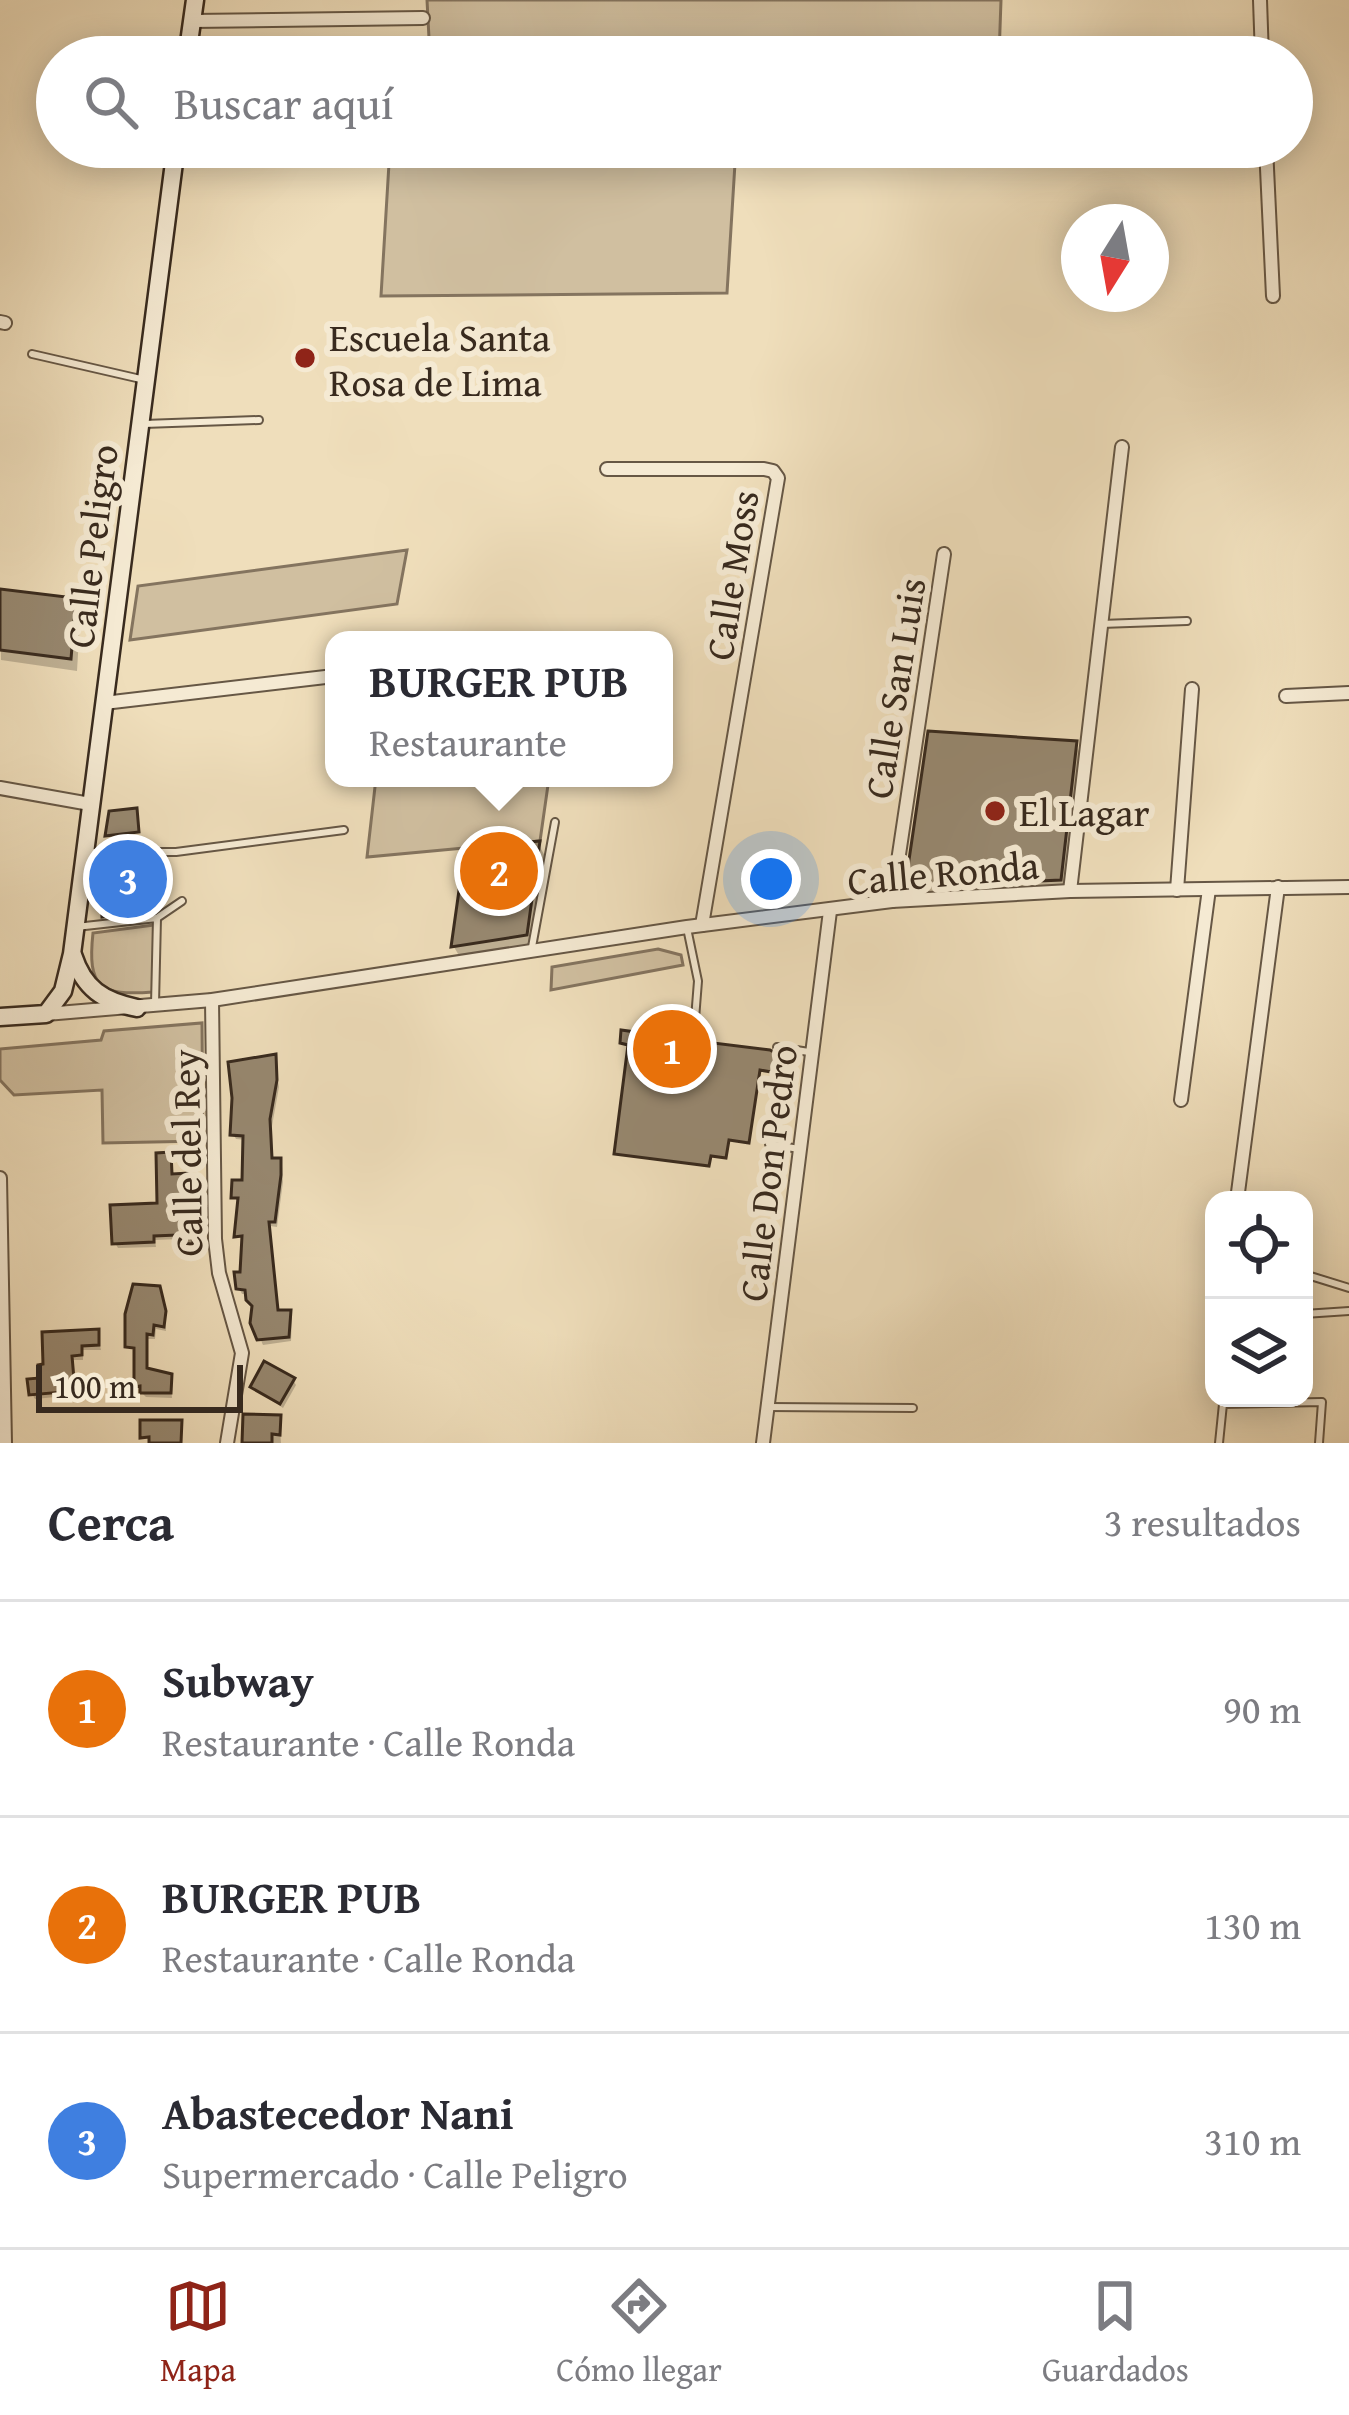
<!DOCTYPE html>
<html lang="es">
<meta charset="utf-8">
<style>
body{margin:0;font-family:"Gentium Book Plus",serif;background:#f2f2f3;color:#2b2b33}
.controls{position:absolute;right:36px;bottom:36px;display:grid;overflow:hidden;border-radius:24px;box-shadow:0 6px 30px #0003}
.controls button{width:108px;height:108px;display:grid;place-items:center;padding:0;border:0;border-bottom:3px solid #e1e1e2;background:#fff;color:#2b2b33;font:60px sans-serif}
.compass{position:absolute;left:1061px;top:204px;width:108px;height:108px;border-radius:50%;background:#fff;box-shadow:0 6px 30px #0003;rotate:191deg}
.scale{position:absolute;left:36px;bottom:30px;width:207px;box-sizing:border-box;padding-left:12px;border:6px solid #382a1e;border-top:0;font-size:33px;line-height:42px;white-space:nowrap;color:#382a1e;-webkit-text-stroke:9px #f5ead3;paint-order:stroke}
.you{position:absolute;left:771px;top:879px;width:42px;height:42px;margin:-30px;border:9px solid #fff;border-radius:50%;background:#1a73e8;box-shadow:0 0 0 18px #1a73e833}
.badge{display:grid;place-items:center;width:78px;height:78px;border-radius:50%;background:#8f2418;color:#fff;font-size:39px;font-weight:700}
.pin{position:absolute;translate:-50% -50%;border:6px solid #fff;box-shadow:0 3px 12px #0006}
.popup{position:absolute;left:325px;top:631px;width:348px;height:156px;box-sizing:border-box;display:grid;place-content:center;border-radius:24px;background:#fff;filter:drop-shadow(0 3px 9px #0005);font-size:39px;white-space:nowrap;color:#7c7c81}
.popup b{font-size:45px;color:#2b2b33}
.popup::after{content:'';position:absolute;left:50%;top:100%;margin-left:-24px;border:24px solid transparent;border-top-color:#fff}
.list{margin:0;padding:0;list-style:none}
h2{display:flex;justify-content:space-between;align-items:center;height:156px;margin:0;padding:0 48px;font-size:51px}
h2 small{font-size:39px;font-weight:400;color:#7c7c81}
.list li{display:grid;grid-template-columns:78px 1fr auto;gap:36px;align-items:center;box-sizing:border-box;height:216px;padding:0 48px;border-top:3px solid #e1e1e2}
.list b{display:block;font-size:45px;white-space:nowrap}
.list p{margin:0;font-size:39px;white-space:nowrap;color:#7c7c81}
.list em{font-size:39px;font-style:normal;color:#7c7c81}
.icon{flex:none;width:66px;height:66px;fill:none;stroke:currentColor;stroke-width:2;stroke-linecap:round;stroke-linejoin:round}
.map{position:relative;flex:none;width:1349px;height:1443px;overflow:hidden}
.search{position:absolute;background:#fff;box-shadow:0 6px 30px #0003;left:36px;right:36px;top:36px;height:132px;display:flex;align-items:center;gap:30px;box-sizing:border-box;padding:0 42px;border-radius:66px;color:#7c7c81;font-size:45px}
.sheet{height:804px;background:#fff}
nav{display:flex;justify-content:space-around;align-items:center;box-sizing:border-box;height:168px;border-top:3px solid #e1e1e2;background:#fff;font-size:33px;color:#7c7c81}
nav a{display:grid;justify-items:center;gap:6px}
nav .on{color:#8f2418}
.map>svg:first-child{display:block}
</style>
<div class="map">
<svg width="1349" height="1443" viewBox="0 0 1349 1443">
<rect width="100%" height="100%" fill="#efdebb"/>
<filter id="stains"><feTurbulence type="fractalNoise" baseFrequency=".00167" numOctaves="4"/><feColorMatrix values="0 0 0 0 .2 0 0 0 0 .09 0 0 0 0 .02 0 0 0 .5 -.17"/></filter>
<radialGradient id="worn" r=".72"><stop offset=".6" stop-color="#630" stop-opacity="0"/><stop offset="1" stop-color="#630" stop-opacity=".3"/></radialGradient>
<g fill="#d0bfa0" stroke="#84745f" stroke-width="3">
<polygon points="427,0 1001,0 999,57 430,57"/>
<polygon points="390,147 736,147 727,293 381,296"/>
<polygon points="407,550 397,604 130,640 138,586"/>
<polygon points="376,778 549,778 540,841 367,857"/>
<path d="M154,925l-1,67c-53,4 -66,-4 -60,-59z"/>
<polygon points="658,949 681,955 683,965 551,990 552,967"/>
<polygon points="202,1023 203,1141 103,1143 102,1090 14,1095 0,1080 0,1049 101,1040 104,1031"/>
</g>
<g fill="#0003">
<polygon points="0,592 81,602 89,615 87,622 80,621 77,671 1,660"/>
<polygon points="1075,744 1082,757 1066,892 915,899 908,887"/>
<polygon points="538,844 545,856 532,947 461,959 454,947 467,851"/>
<polygon points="139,877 156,907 157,918 109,923 105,916 108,896 118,878"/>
<polygon points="274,1058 279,1087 272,1126 273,1161 279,1161 282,1166 283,1182 277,1227 270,1226 273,1274 279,1313 289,1313 292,1318 291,1341 263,1345 253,1323 255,1308 249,1294 242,1294 239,1288 244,1240 237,1236 240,1203 234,1197 245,1184 246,1140 236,1139 233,1134"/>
<polygon points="169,1155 173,1177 186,1176 189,1182 189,1207 183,1208 184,1231 191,1231 194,1248 182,1248 179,1239 155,1240 156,1247 118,1248 115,1243 160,1206"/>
<polygon points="162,1294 166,1331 156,1329 155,1339 148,1339 148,1371 170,1376 172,1398 146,1397 140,1391 137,1352 128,1346"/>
<polygon points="97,1332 101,1350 83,1350 83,1360 73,1360 76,1395 35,1399 32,1394 43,1381"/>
<polygon points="293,1380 296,1385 283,1408 253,1387"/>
<polygon points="279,1418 281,1443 245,1443"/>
</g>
<g fill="#978870" stroke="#382a1e" stroke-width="3">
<polygon points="0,589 83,599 82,610 75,609 71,659 0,650"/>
<polygon points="928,731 1077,741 1061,880 905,887"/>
<polygon points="137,808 139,832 105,836 109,811"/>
<polygon points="540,841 527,935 451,947 465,848"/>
<polygon points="141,874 142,890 147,889 147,895 153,896 154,910 102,917 101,894 115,884 116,875"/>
<polygon points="682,1023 699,1025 697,1041 770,1050 779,1055 777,1073 760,1070 749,1143 729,1140 726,1158 711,1156 709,1166 614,1154 628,1045 620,1043 621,1030 680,1038"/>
<polygon points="276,1054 277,1080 270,1119 272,1158 281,1158 281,1175 275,1222 269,1222 278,1310 291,1310 289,1337 257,1340 250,1323 252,1306 246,1300 245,1290 236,1289 234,1272 240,1272 242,1236 234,1237 238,1198 231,1198 232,1180 242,1180 243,1136 230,1135 232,1098 228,1062"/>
<polygon points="171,1152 172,1174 188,1173 187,1203 181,1203 182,1228 193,1228 193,1244 176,1243 177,1235 154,1236 154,1242 112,1244 110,1205 157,1203 156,1153"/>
<polygon points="133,1284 160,1286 166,1311 164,1327 154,1325 153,1335 147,1334 147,1368 172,1374 171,1393 140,1393 140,1386 134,1387 134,1348 125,1347 125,1314"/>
<polygon points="99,1329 99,1345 82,1346 82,1355 72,1356 75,1391 29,1395 27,1379 40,1378 38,1365 43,1364 42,1332"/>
<polygon points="264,1361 295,1378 280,1404 250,1387"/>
<polygon points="243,1414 281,1415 280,1435 272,1434 272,1443 242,1443"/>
<polygon points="140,1420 182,1420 181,1443 149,1443 149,1437 140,1438"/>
</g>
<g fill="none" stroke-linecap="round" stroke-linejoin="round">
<defs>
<g id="lane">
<polyline points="32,354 145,380"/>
<polyline points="144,424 259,420"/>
<polyline points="1101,624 1187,621"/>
<polyline points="89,852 176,852 344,830"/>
<polyline points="157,918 182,901"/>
<polyline points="76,927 157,918 155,1004"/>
<polyline points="687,928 698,981 695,1019"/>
<polyline points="532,947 555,822"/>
<polyline points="777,1047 809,1052"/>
<polyline points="775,1108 769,1144 799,1149"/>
<polyline points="1304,1274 1349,1288"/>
<polyline points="1304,1314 1349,1311"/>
<polyline points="768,1407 913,1408"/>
<polyline points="1219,1443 1223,1404 1322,1402 1319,1443"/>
</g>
<g id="street">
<polyline points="1260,0 1262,57"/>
<polyline points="192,21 423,18"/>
<polyline points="1266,147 1273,296"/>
<polyline points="0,322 5,323"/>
<polyline points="607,469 764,469 773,471 778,478 702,925"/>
<polyline points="1286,696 1349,693"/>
<polyline points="104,703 334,676"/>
<polyline points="0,788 90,804"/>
<polyline points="1177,890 1192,689"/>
<polyline points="1070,891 1122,447"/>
<polyline points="892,901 944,554"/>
<polyline points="212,1000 215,1239 219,1273 242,1353 227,1443"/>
<polyline points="46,1014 212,1000 687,927 892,901 1070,891 1349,887"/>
<polyline points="1181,1100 1209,889"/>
<polyline points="0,1178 5,1443"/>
<polyline points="1237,1200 1278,887"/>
<polyline points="763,1443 830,911"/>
</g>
<g id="secondary">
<polyline points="187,57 195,0"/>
<path d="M73,955c11,34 30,46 64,53"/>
<polyline points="0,1017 46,1014 63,991 72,954 176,147"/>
</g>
</defs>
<use href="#lane" stroke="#665745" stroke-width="10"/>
<use href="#street" stroke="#665745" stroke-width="16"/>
<use href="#secondary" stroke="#382a1e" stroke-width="21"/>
<use href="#lane" stroke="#f5ead3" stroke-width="6"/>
<use href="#street" stroke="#f5ead3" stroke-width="12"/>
<use href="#secondary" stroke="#f5ead3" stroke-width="16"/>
</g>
<g fill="#8f2418" stroke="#f5ead3" stroke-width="4.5">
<circle cx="305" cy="358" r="12"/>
<circle cx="995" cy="811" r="12"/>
</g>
<g text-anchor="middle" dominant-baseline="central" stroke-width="12" stroke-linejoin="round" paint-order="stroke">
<g font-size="39" fill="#382a1e" stroke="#f5ead3" text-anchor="start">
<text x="329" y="336">Escuela Santa<tspan x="329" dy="45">Rosa de Lima</tspan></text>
<text x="1019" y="811">El Lagar</text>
</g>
<g font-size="39" fill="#382a1e" stroke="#f5ead3">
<text transform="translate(91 546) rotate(-83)">Calle Peligro</text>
<text transform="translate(731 575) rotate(-81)">Calle Moss</text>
<text transform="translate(894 688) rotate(-81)">Calle San Luis</text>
<text transform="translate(943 872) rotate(-5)">Calle Ronda</text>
<text transform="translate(186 1153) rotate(-91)">Calle del Rey</text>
<text transform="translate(767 1173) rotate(-83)">Calle Don Pedro</text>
</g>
</g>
<rect width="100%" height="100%" filter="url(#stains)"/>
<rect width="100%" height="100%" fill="url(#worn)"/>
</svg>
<div class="controls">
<button><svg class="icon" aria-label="locate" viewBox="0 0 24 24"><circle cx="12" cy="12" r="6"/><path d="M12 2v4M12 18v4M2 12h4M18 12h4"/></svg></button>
<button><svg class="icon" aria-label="layers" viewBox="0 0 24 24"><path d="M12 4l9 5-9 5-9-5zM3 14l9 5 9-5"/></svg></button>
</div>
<svg class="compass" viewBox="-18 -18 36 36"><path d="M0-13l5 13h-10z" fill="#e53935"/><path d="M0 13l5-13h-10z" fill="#7c7c81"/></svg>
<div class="scale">100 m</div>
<div class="you"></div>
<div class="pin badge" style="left:672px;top:1049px;background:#e8710a">1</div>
<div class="pin badge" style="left:499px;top:871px;background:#e8710a">2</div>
<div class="popup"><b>BURGER PUB</b>Restaurante</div>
<div class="pin badge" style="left:128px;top:879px;background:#3f7fe0">3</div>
<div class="search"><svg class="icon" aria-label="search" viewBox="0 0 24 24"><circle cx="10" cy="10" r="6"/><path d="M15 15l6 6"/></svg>Buscar aquí</div>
</div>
<section class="sheet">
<h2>Cerca<small>3 resultados</small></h2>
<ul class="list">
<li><span class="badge" style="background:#e8710a">1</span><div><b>Subway</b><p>Restaurante · Calle Ronda</p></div><em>90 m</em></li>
<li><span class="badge" style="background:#e8710a">2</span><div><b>BURGER PUB</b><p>Restaurante · Calle Ronda</p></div><em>130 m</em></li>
<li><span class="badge" style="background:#3f7fe0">3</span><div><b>Abastecedor Nani</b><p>Supermercado · Calle Peligro</p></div><em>310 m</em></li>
</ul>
</section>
<nav>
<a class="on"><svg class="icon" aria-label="map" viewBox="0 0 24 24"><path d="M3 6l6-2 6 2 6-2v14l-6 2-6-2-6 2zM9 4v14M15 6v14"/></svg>Mapa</a>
<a><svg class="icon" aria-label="directions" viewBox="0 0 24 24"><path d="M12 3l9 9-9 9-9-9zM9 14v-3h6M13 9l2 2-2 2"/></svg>Cómo llegar</a>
<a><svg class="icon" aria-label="saved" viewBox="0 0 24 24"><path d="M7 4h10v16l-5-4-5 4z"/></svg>Guardados</a>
</nav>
